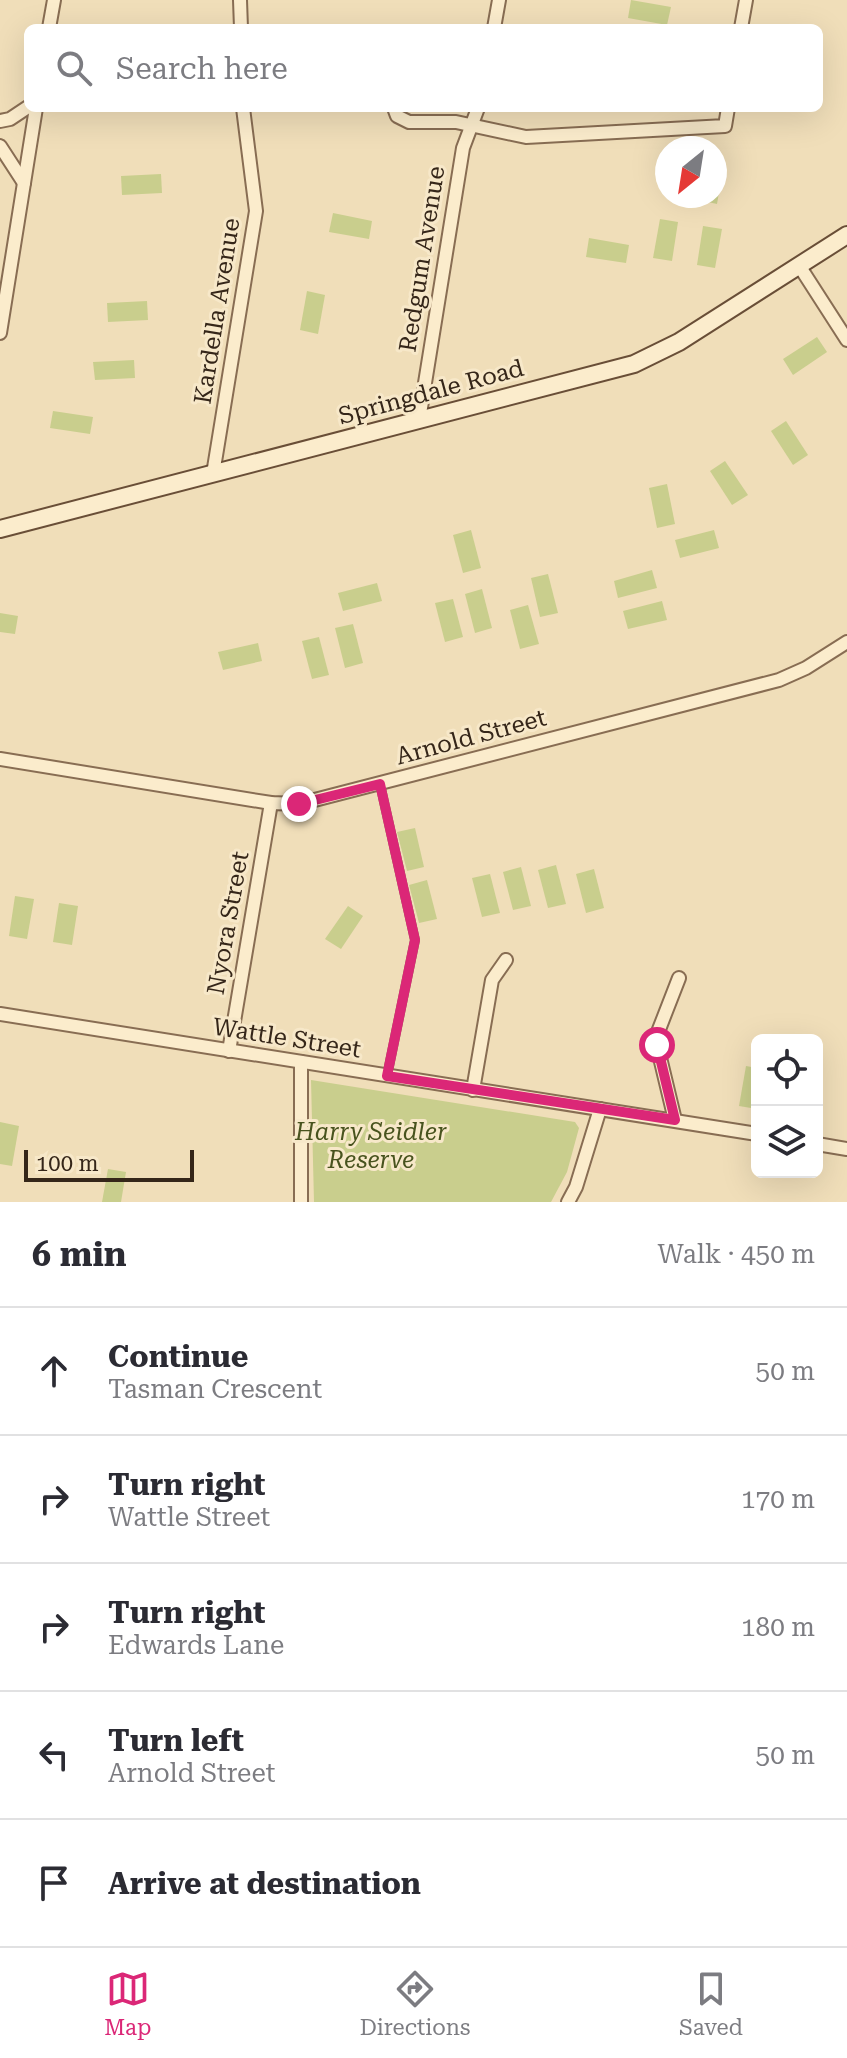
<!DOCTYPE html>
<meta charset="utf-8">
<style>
body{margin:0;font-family:"Roboto Serif",serif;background:#f7f7f7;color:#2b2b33}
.controls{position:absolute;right:24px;bottom:24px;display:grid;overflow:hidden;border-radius:12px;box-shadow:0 8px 32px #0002}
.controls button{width:72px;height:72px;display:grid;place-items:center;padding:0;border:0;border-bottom:2px solid #e1e1e2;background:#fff;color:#2b2b33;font:40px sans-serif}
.compass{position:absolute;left:655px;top:136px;width:72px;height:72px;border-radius:50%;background:#fff;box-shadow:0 8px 32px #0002;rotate:210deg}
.scale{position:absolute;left:24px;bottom:20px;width:170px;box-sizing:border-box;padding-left:8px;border:4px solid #352619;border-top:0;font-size:22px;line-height:28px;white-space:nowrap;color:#352619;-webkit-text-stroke:6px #f7e8c9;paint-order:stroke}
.stop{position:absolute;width:24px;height:24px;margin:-18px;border:6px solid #db2777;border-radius:50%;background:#fff}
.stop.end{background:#db2777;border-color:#fff;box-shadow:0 2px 8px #0008}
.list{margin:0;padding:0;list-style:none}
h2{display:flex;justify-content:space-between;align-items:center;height:104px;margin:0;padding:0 32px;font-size:34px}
h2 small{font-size:26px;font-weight:400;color:#7c7c81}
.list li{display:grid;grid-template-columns:52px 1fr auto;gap:24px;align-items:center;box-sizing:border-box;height:128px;padding:0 32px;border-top:2px solid #e1e1e2}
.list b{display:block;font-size:30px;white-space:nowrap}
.list p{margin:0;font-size:26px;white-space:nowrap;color:#7c7c81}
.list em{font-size:26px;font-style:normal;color:#7c7c81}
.icon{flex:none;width:44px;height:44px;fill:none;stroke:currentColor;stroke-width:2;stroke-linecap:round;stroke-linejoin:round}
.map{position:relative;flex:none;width:847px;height:1202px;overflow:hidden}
.search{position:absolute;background:#fff;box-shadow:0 8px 32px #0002;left:24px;right:24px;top:24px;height:88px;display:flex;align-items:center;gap:20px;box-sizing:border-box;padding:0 28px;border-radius:12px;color:#7c7c81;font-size:30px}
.sheet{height:744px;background:#fff}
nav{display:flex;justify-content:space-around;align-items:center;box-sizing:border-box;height:112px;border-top:2px solid #e1e1e2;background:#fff;font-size:22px;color:#7c7c81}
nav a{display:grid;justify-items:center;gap:4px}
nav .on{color:#db2777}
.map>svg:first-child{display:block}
</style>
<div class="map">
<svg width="847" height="1202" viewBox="0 0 847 1202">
<rect width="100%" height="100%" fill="#f0deb9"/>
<g fill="#c9ce8d">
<polygon points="631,0 671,7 667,25 628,18"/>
<polygon points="715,162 724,164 717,204 699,200 699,196 715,196"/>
<polygon points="161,174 162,193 122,195 121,176"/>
<polygon points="333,213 372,221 369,239 329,232"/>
<polygon points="660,219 678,222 672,261 653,258"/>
<polygon points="703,226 722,229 715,268 697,265"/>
<polygon points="589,238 629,245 626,263 586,257"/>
<polygon points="307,291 325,295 318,334 300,330"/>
<polygon points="147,301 148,320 108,322 107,303"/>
<polygon points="817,337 827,352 793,375 783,359"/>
<polygon points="134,360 135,378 95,380 93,362"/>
<polygon points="53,411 93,417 90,434 50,428"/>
<polygon points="786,421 808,455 793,465 771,431"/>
<polygon points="725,461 748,495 732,505 710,471"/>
<polygon points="667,484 675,524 657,528 649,488"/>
<polygon points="471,530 481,568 463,573 453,535"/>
<polygon points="714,530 719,548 680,558 675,540"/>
<polygon points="652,570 657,588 618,598 614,581"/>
<polygon points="548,574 558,613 540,617 531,578"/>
<polygon points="377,583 382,601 343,611 338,593"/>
<polygon points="482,589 492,628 475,633 465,594"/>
<polygon points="453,599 463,637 445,642 435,603"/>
<polygon points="662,601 667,620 628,629 623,611"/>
<polygon points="528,605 539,644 520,649 510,610"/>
<polygon points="0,613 18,616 15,634 0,632"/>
<polygon points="353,624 363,663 345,668 335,628"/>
<polygon points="319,637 329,675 312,679 302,641"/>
<polygon points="258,643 262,661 223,670 218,652"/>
<polygon points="415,828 424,867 407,871 397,832"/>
<polygon points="556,865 566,904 548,908 538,870"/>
<polygon points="521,867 531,906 513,910 503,872"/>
<polygon points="594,869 604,908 586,913 576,874"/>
<polygon points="490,874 500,913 482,917 472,878"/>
<polygon points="427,880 437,919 419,923 409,885"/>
<polygon points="15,896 34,899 27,939 9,936"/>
<polygon points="59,903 78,906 72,945 53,942"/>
<polygon points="348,906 363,916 341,949 325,939"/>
<polygon points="746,1066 757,1068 757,1109 739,1106"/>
<polygon points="311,1080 575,1122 579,1128 567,1172 551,1202 314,1202"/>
<polygon points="0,1122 19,1126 12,1166 0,1164"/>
<polygon points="108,1169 126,1172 121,1202 102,1202"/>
</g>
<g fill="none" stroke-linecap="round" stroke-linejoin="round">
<defs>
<polyline id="service" points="380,784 415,940 387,1076"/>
<g id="minor">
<polyline points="240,0 241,28"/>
<polyline points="49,28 54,0"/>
<polyline points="494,28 499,0"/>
<polyline points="741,28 746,0"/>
<polyline points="394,108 397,116 409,122 456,122 526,137 725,126 728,108"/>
<polyline points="0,121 10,119 28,107"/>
<polyline points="0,146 24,183"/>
<polyline points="800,267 847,340"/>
<polyline points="0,333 36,108"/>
<polyline points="419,420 463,148 478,108"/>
<polyline points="213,474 256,211 243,108"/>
<polyline points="0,759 271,803 299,804 779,680 806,668 847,642"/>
<polyline points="0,1014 757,1134"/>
<polyline points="229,1051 271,803"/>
<polyline points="301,1062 301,1202"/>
<polyline points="473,1090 492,980 506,960"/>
<polyline points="675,1120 657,1045 658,1032 679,978"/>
<polyline points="817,1144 847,1149"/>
<polyline points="568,1202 576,1187 600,1109"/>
</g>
<polyline id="secondary" points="0,529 634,364 679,342 847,235"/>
</defs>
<use href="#service" stroke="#886d53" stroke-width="10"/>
<use href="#minor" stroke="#886d53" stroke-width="16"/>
<use href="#secondary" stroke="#694e37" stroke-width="20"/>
<use href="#service" stroke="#fbeccc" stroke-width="6"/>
<use href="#minor" stroke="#fbeccc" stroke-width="12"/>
<use href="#secondary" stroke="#fbeccc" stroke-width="16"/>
</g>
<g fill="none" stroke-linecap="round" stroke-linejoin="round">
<polyline stroke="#db2777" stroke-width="10" points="299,804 380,784 415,940 387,1076 675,1120 657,1045"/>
</g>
<g text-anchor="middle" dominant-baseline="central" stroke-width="6" stroke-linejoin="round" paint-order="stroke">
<g font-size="24" fill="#352619" stroke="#f7e8c9">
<text transform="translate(422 259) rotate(-81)">Redgum Avenue</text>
<text transform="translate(217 311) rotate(-81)">Kardella Avenue</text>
<text transform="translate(431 392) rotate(-15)">Springdale Road</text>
<text transform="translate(471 737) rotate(-15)">Arnold Street</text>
<text transform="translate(228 923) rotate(-80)">Nyora Street</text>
<text transform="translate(287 1038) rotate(9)">Wattle Street</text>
</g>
<g font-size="24" font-style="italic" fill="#48531e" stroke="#f7e8c9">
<text x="371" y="1132">Harry Seidler<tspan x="371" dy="28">Reserve</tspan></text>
</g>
</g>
</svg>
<div class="controls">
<button><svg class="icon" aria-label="locate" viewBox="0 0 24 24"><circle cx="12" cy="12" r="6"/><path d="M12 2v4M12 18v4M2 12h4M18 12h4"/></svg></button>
<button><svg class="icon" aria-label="layers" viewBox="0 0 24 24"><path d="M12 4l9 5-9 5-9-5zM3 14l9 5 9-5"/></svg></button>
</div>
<svg class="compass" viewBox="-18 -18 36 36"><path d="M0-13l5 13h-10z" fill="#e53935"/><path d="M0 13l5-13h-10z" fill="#7c7c81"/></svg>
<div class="scale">100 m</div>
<div class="stop" style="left:657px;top:1045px"></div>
<div class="stop end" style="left:299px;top:804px"></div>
<div class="search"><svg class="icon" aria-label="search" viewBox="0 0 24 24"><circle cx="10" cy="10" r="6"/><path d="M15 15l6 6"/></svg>Search here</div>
</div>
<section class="sheet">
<h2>6 min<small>Walk · 450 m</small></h2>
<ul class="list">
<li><svg class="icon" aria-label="ahead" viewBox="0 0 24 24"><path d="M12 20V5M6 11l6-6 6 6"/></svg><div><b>Continue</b><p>Tasman Crescent</p></div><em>50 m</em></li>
<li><svg class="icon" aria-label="right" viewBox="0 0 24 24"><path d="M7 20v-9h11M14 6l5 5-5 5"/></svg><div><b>Turn right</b><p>Wattle Street</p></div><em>170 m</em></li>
<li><svg class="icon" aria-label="right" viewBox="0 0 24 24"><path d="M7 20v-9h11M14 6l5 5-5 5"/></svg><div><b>Turn right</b><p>Edwards Lane</p></div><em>180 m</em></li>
<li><svg class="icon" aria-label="left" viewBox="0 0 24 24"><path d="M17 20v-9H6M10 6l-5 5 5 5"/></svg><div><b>Turn left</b><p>Arnold Street</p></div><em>50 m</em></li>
<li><svg class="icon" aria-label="arrive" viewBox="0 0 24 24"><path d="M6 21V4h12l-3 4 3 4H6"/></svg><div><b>Arrive at destination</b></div></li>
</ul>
</section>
<nav>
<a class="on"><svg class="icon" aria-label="map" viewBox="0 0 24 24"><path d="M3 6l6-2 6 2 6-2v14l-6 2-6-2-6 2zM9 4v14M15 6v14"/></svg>Map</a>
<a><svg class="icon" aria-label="directions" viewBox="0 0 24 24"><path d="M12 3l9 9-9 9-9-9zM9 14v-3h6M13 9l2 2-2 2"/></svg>Directions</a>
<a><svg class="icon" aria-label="saved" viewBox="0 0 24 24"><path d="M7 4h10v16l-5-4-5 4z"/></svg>Saved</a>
</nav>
